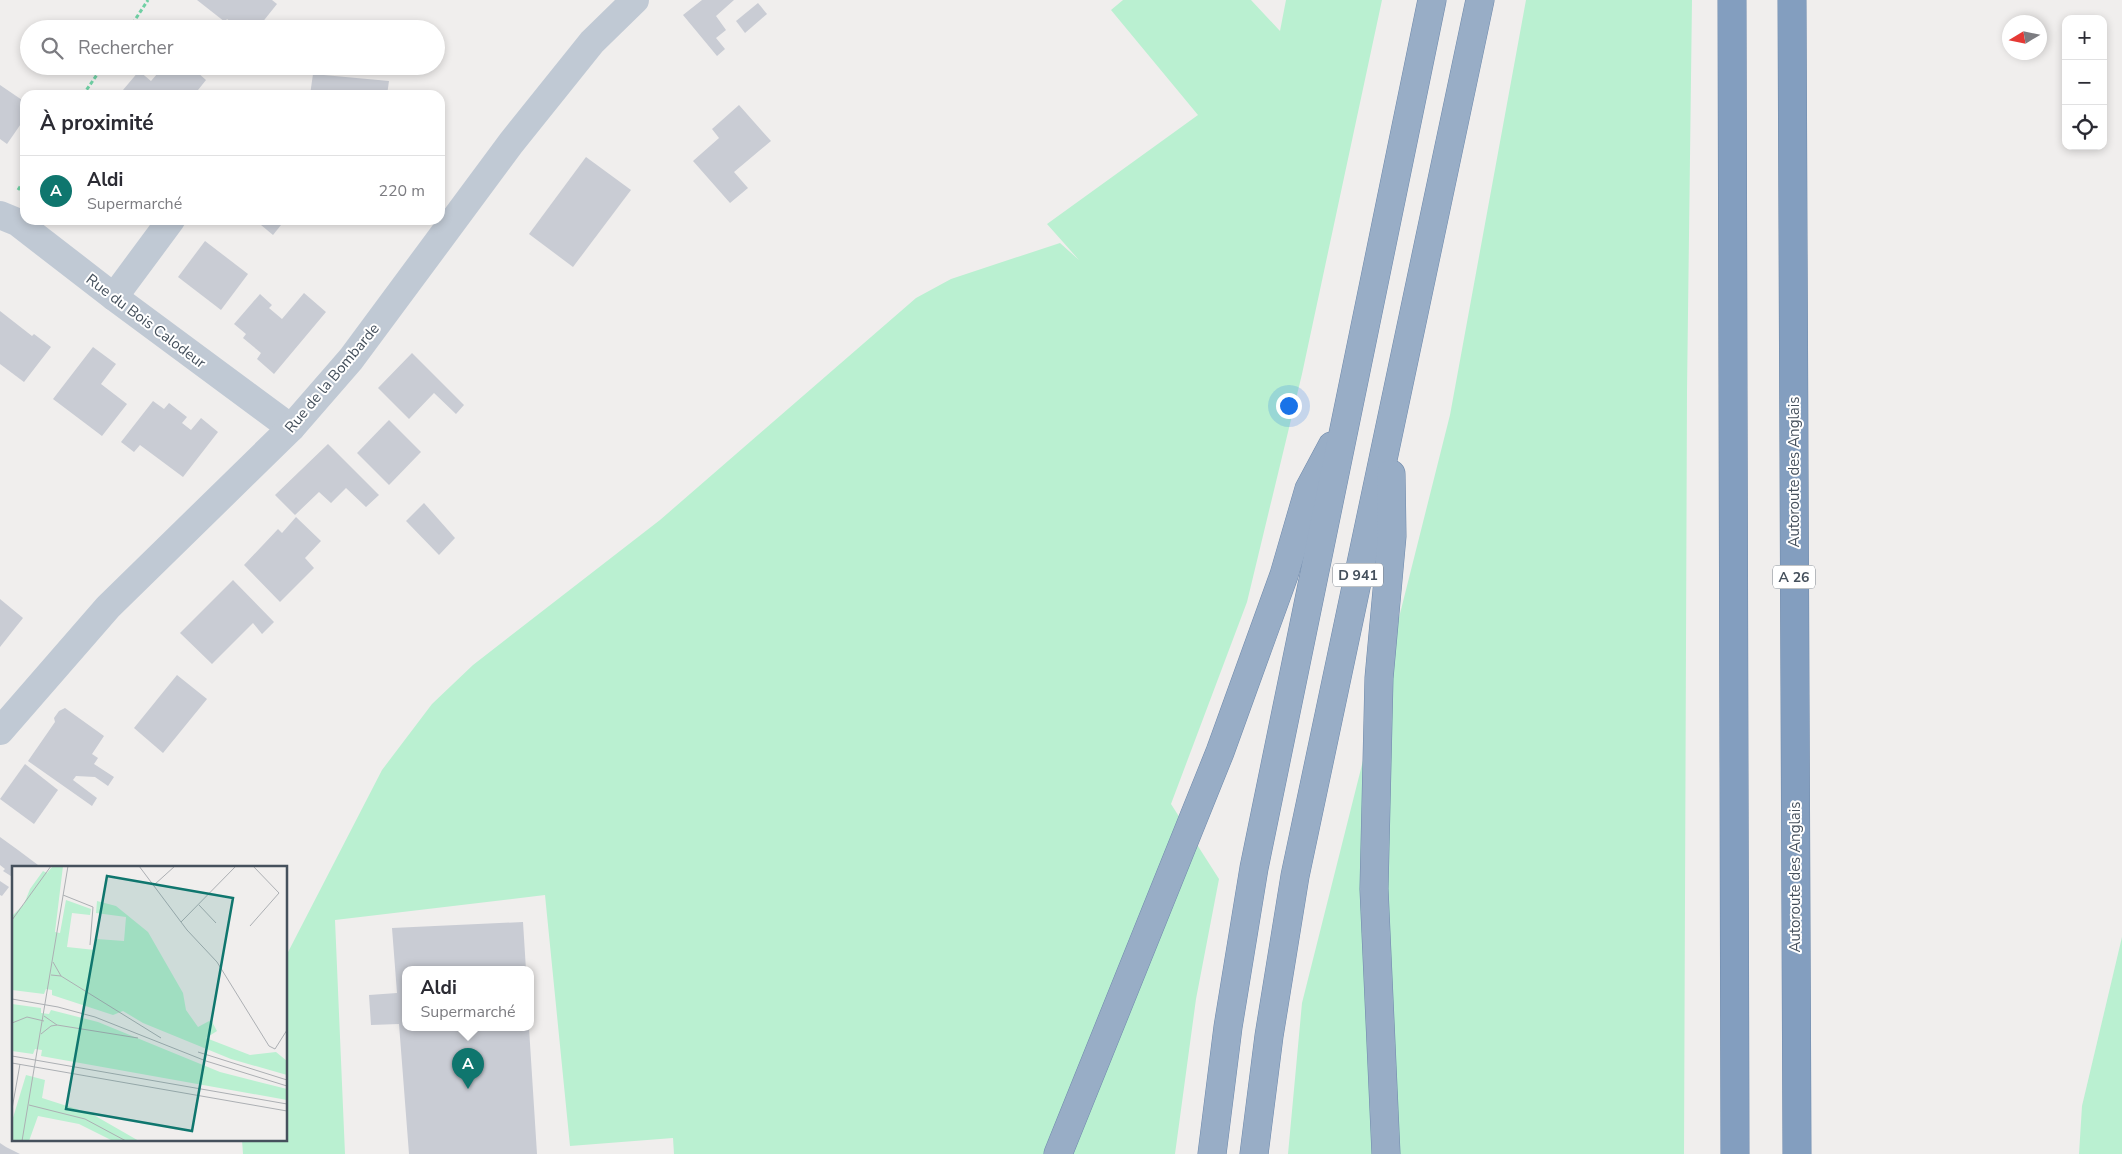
<!DOCTYPE html>
<html lang="fr">
<meta charset="utf-8">
<style>
body{margin:0;font-family:"Nunito Sans",sans-serif;background:#f2f2f3;color:#2b2b33}
.controls{position:absolute;right:15px;top:15px;display:grid;overflow:hidden;border-radius:10px;box-shadow:0 2px 8px #0003}
.controls button{width:45px;height:45px;display:grid;place-items:center;padding:0;border:0;border-bottom:1px solid #e1e1e2;background:#fff;color:#2b2b33;font:25px sans-serif}
.compass{position:absolute;left:2002px;top:15px;width:45px;height:45px;border-radius:50%;background:#fff;box-shadow:0 2px 8px #0003;rotate:260deg}
.you{position:absolute;left:1288px;top:405px;width:18px;height:18px;margin:-12px;border:4px solid #fff;border-radius:50%;background:#1a73e8;box-shadow:0 0 0 8px #1a73e833}
.badge{display:grid;place-items:center;width:32px;height:32px;border-radius:50%;background:#0f766e;color:#fff;font-size:16px;font-weight:700}
.pin{position:absolute;translate:-50% -41px;filter:drop-shadow(0 1px 2px #0008)}
.pin::after{content:'';position:absolute;top:26px;width:18px;height:15px;background:inherit;clip-path:polygon(0 0,100% 0,50% 100%)}
.popup{position:absolute;left:402px;top:966px;width:132px;height:65px;box-sizing:border-box;display:grid;place-content:center;border-radius:10px;background:#fff;filter:drop-shadow(0 1px 4px #0005);font-size:16px;white-space:nowrap;color:#7c7c81}
.popup b{font-size:19px;color:#2b2b33}
.popup::after{content:'';position:absolute;left:50%;top:100%;margin-left:-10px;border:10px solid transparent;border-top-color:#fff}
.list{margin:0;padding:0;list-style:none}
h2{display:flex;justify-content:space-between;align-items:center;height:65px;margin:0;padding:0 20px;font-size:21px}
h2 small{font-size:16px;font-weight:400;color:#7c7c81}
.list li{display:grid;grid-template-columns:32px 1fr auto;gap:15px;align-items:center;box-sizing:border-box;height:70px;padding:0 20px;border-top:1px solid #e1e1e2}
.list b{display:block;font-size:19px;white-space:nowrap}
.list p{margin:0;font-size:16px;white-space:nowrap;color:#7c7c81}
.list em{font-size:16px;font-style:normal;color:#7c7c81}
.icon{flex:none;width:28px;height:28px;fill:none;stroke:currentColor;stroke-width:2;stroke-linecap:round;stroke-linejoin:round}
.map{position:relative;flex:none;width:2122px;height:1154px;overflow:hidden}
.search{position:absolute;background:#fff;box-shadow:0 2px 8px #0003;left:20px;top:20px;width:425px;height:55px;display:flex;align-items:center;gap:12px;box-sizing:border-box;padding:0 18px;border-radius:28px;color:#7c7c81;font-size:19px}
.panel{position:absolute;background:#fff;box-shadow:0 2px 8px #0003;left:20px;top:90px;width:425px;height:135px;border-radius:15px}
.map>svg:first-child{display:block}
</style>
<div class="map">
<svg width="2122" height="1154" viewBox="0 0 2122 1154">
<rect width="100%" height="100%" fill="#f0eeed"/>
<g fill="#baf0d1">
<polygon points="1123,0 1251,0 1280,31 1286,0 1382,0 1302,374 1247,602 1171,804 1219,879 1196,999 1175,1154 674,1154 673,1138 570,1146 545,895 335,920 345,1154 243,1154 242,1140 286,1140 286,956 382,770 432,704 473,665 660,520 916,298 951,279 1060,243 1079,260 1047,224 1198,115 1111,10"/>
<polygon points="1526,0 1692,0 1687,392 1684,1154 1288,1154 1302,1003 1450,415"/>
<polygon points="2122,937 2122,1154 2079,1154 2082,1106"/>
</g>
<g fill="#c9ccd4">
<polygon points="197,0 272,0 277,4 257,29 239,29 227,19 225,22"/>
<polygon points="702,0 734,0 716,16 726,30 716,38 725,49 717,56 683,15"/>
<polygon points="758,3 767,14 745,33 736,21"/>
<polygon points="164,66 190,66 206,80 194,95 129,95 123,90 139,71 151,81"/>
<polygon points="313,74 389,81 387,95 310,95"/>
<polygon points="0,85 25,102 25,118 7,144 0,139"/>
<polygon points="739,105 771,141 734,172 748,188 730,203 693,161 719,138 712,129"/>
<polygon points="586,157 631,190 573,267 529,234"/>
<polygon points="255,220 285,220 273,235"/>
<polygon points="205,241 248,274 221,310 178,277"/>
<polygon points="304,293 326,312 274,374 257,359 261,353 243,338 246,334 234,324 260,294 272,305 269,308 282,319"/>
<polygon points="0,311 32,336 34,334 51,347 24,382 0,364"/>
<polygon points="93,347 116,364 101,384 127,404 102,436 53,399"/>
<polygon points="412,353 464,405 456,414 434,393 409,419 378,388"/>
<polygon points="153,401 164,409 169,403 187,417 182,423 191,430 201,418 218,432 183,477 140,445 134,452 121,442"/>
<polygon points="389,420 421,452 389,485 357,453"/>
<polygon points="328,444 379,495 366,507 346,488 331,503 319,492 295,515 275,495"/>
<polygon points="424,503 455,538 439,555 406,521"/>
<polygon points="296,517 321,541 305,558 314,568 280,602 244,565 278,529 282,533"/>
<polygon points="233,580 274,622 262,634 253,623 212,664 180,633"/>
<polygon points="0,599 23,618 0,647"/>
<polygon points="177,675 207,699 163,753 134,728"/>
<polygon points="65,708 104,736 92,754 98,758 94,764 114,777 108,786 95,777 76,776 73,780 97,798 92,806 28,761 55,722 54,718 59,711"/>
<polygon points="25,764 58,790 34,824 0,799"/>
<polygon points="0,837 18,850 42,868 14,868 14,878 3,871 5,869 0,865"/>
<polygon points="0,881 9,887 2,896 0,895"/>
<polygon points="523,922 526,970 406,970 406,1028 529,1028 537,1154 409,1154 399,1024 371,1025 369,995 397,993 392,928"/>
<polygon points="0,1143 6,1147 20,1154 0,1154"/>
</g>
<g fill="none" stroke-linecap="round" stroke-linejoin="round">
<defs>
<g id="trunk">
<polyline points="1058,1154 1220,752 1284,575 1309,489 1332,446"/>
<polyline points="1212,1154 1228,1027 1254,868 1432,0"/>
<polyline points="1254,1154 1269,1036 1295,876 1480,0"/>
<polyline points="1386,1154 1374,889 1379,678 1392,536 1391,474"/>
</g>
<g id="motorway">
<polyline points="1732,0 1735,1154"/>
<polyline points="1792,0 1797,1154"/>
</g>
</defs>
<use href="#trunk" stroke="#6e89ab" stroke-width="29"/>
<use href="#motorway" stroke="#6e89ab" stroke-width="29"/>
<g stroke="#70d0a4" stroke-width="3" stroke-dasharray="4 2.5" stroke-linecap="butt">
<polyline points="129,29 148,0"/>
<polyline points="83,95 103,66"/>
<polyline points="18,190 25,179"/>
</g>
<g stroke="#c0c9d4" stroke-width="28">
<polyline points="0,215 17,222 114,297 291,428"/>
<polyline points="114,297 171,220"/>
<polyline points="0,731 108,607 291,428 351,359 511,143 592,42 635,0"/>
</g>
<use href="#trunk" stroke="#98adc6" stroke-width="28"/>
<use href="#motorway" stroke="#839ebf" stroke-width="28"/>
</g>
<g text-anchor="middle" dominant-baseline="central" stroke-width="4" stroke-linejoin="round" paint-order="stroke">
<g fill="#fff" stroke="#7d848d" stroke-width="1">
<rect x="1333" y="563.5" width="50" height="23" rx="4"/>
<rect x="1773" y="565.5" width="42" height="23" rx="4"/>
</g>
<g font-size="14" font-weight="bold" fill="#45505c">
<text x="1358" y="575">D 941</text>
<text x="1794" y="577">A 26</text>
</g>
<g font-size="15" fill="#45505c" stroke="#fff">
<text transform="translate(146 321) rotate(37)">Rue du Bois Calodeur</text>
<text transform="translate(332 378) rotate(-50)">Rue de la Bombarde</text>
<text transform="translate(1794 472) rotate(-90)">Autoroute des Anglais</text>
<text transform="translate(1795 877) rotate(-90)">Autoroute des Anglais</text>
</g>
</g>
<g transform="translate(12 866)">
<rect width="275" height="275" fill="#f0eeed"/>
<path d="M41,0h10l-8,66 5,1 6,-33 25,9 -1,6 -18,-2 -5,34 28,3 2,-11 27,2 2,-24 -30,-4 1,-12 19,5 32,26 35,61 3,17 12,17 13,-7 6,11 -11,7 44,17 26,-3 11,9v14l-56,-16 -88,-36 -20,-12 -10,4 -61,-20v-5l-6,-1 -2,5 -32,-4v-74l12,-12 6,-15 13,-18 4,2zM0,138l29,4v5l8,1 2,-4 47,12 122,50 67,17v11l-246,-44 1,-6 -7,-1 -2,5 -21,-3zM14,209l19,5 -3,18 50,16 47,27h-26l-34,-17 -41,-8 -9,25h-17v-20z" fill="#baf0d1"/>
<path fill="none" stroke="#acafb3" stroke-width="1" d="M127,0l48,64 30,32 52,84 6,3 12,-19M142,19l21,-19M51,29l30,12 -3,38M187,39l17,18M0,54l39,-54M169,56l55,-56M238,60l29,-33 -26,-27M41,96l8,14M39,109l10,1 100,62M0,133l46,8 37,10 111,44 81,25M32,150l13,9 81,13M0,157l15,-6 17,4M29,168l10,-8 6,-1M186,186l89,28M0,190l275,48M0,197l275,48M17,239l56,14 41,22M0,243l8,-45M10,275l46,-275"/>
<path fill="#0f766e" fill-opacity="0.15" stroke="#0f766e" stroke-width="2.5" d="M95,10l126,22 -41,233 -126,-22z"/>
<rect width="275" height="275" fill="none" stroke="#45505c" stroke-width="2.5"/>
</g>
</svg>
<div class="controls">
<button>+</button>
<button>−</button>
<button><svg class="icon" aria-label="locate" viewBox="0 0 24 24"><circle cx="12" cy="12" r="6"/><path d="M12 2v4M12 18v4M2 12h4M18 12h4"/></svg></button>
</div>
<svg class="compass" viewBox="-18 -18 36 36"><path d="M0-13l5 13h-10z" fill="#e53935"/><path d="M0 13l5-13h-10z" fill="#7c7c81"/></svg>
<div class="you"></div>
<div class="pin badge" style="left:468px;top:1089px">A</div>
<div class="popup"><b>Aldi</b>Supermarché</div>
<div class="search"><svg class="icon" aria-label="search" viewBox="0 0 24 24"><circle cx="10" cy="10" r="6"/><path d="M15 15l6 6"/></svg>Rechercher</div>
<section class="panel">
<h2>À proximité<small></small></h2>
<ul class="list">
<li><span class="badge">A</span><div><b>Aldi</b><p>Supermarché</p></div><em>220 m</em></li>
</ul>
</section>
</div>
